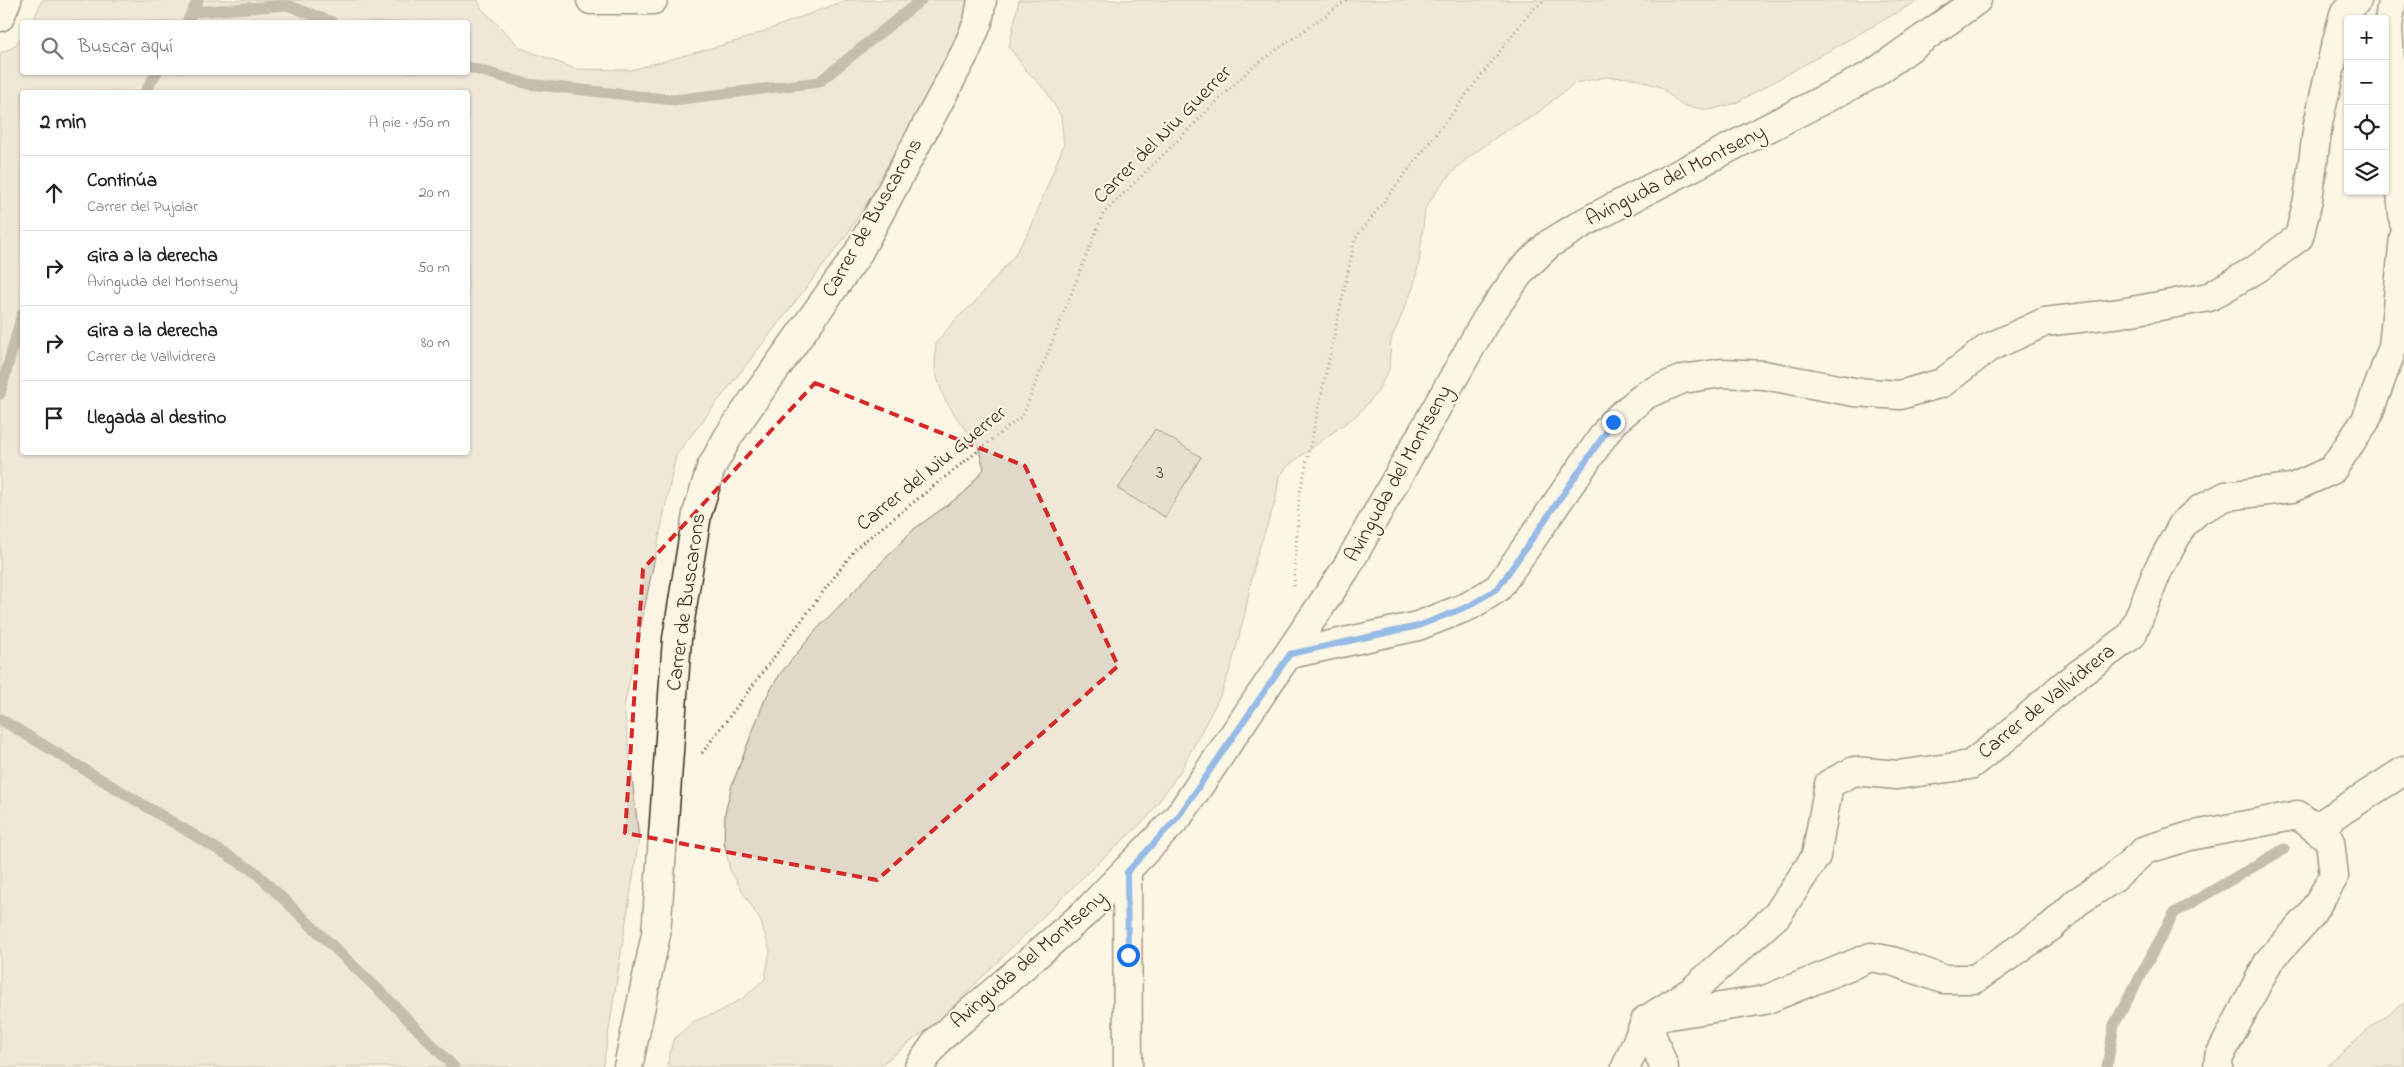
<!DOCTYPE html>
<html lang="es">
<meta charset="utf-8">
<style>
body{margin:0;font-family:"Indie Flower",sans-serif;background:#f2f2f2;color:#222}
.controls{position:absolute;right:15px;top:15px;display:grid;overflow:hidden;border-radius:5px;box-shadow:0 1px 4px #0004}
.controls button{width:45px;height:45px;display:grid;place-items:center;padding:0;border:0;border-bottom:1px solid #e0e0e0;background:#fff;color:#222;font:25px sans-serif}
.stop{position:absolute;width:15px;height:15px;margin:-11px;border:4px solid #1a73e8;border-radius:50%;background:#fff}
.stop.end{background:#1a73e8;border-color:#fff;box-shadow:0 1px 5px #0008}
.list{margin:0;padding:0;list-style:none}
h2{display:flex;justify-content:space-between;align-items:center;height:65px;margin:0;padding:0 20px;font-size:21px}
h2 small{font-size:16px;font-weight:400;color:#767676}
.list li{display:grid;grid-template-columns:32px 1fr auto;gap:15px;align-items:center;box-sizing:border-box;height:75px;padding:0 20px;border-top:1px solid #e0e0e0}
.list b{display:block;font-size:19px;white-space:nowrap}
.list p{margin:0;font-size:16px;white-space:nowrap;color:#767676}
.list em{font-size:16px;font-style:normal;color:#767676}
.icon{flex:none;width:28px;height:28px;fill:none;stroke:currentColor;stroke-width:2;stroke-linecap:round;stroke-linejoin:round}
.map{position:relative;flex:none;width:2404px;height:1067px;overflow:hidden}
.search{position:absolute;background:#fff;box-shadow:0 1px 4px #0004;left:20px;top:20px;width:450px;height:55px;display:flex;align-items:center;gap:12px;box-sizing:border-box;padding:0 18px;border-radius:5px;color:#767676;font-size:19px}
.panel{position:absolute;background:#fff;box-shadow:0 1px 4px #0004;left:20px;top:90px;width:450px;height:365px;border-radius:5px}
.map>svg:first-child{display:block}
</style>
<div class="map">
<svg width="2404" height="1067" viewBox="0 0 2404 1067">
<rect width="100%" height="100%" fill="#fcf5e5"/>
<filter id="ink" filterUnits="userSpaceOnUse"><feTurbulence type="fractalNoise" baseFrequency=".02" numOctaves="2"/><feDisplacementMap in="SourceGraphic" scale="10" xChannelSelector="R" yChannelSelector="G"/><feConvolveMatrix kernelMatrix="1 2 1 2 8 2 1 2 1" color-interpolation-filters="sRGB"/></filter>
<g filter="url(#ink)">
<g fill="#e0d8c8" stroke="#8e8173" fill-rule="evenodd">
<path d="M42,0h436l3,8 40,40 54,21 56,1 110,-30 105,-40h126l-16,63 -112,176 -168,216 -52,252 15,132 -36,228h-603v-1014l14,-6 8,-10v35h446v-50h-435zM22,92h446v360h-446z"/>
<polygon points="1019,0 1919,0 1736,103 1709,110 1681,105 1661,87 1633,78 1606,77 1575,83 1532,117 1505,131 1481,148 1459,165 1440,186 1425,209 1419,262 1413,288 1391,340 1389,369 1377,393 1358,414 1290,464 1279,476 1275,502 1256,557 1245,613 1231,667 1221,694 1180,772 1147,818 1085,875 938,1021 878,1067 667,1067 673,1040 694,1021 719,1012 743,998 765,979 770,951 761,922 730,870 724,842 725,813 732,785 765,699 780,674 816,630 914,529 964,493 984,469 977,443 959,421 944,398 935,371 936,343 954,321 975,302 1014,256 1030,230 1064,144 1061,116 1046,91 1026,70 1009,47"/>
<polygon points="2404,1003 2404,1067 2326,1067 2376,1023"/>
</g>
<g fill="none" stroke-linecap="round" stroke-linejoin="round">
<g stroke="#85796b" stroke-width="11">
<polyline points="193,12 287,5 332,22"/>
<polyline points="187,22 198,0"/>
<polyline points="468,67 528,84 674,100 819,82 921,0"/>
<polyline points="145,92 157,72"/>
<polyline points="0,394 22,314"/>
<polyline points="0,719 254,871 386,997 454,1067"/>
<polyline points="2107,1067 2114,1025 2174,913 2284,849"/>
</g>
</g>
<polygon fill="#ccc2b3" stroke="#3b2a1e" points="1155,429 1201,457 1165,517 1118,489"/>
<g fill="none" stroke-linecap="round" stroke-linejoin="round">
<defs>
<g id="street">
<polyline points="2392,0 2388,27 2394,125 2404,223"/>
<polyline points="0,17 7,0"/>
<polyline points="1290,654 1418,626 1469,606 1498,588 1613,422 1647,394 1683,379 1722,373 1764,375 1854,392 1900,395 1942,383 1988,348 2045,322 2121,313 2209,297 2258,268 2299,237 2308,200 2318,124 2334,52 2344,14 2357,0"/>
<polyline points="2315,828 2404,771"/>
<polyline points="1127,872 1128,1067"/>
<polyline points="1663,1016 1765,1000 1871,957 1892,961 1943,979 1975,979 2052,926 2077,902 2111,880 2145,850 2190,836 2298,815 2330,840 2334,877 2310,916 2269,961 2219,1057 2218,1067"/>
<polyline points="1646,1020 1692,991 1777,915 1816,856 1829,784 1854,771 1897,775 1970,765 2005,738 2064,685 2132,635 2158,570 2183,524 2199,510 2226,496 2292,488 2332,470 2366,420 2393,347 2404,237"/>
<polyline points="1646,1020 1664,1067"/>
<polyline points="919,1067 938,1040 1086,912 1178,817 1345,570 1486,320 1521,271 1549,244 1585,222 1873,74 1977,0"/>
<polyline points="1626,1067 1646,1020"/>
</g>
<g id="secondary">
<polyline points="591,0 653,0"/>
<polyline points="628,1067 656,934 677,639 697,514 711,468 728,437 752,402 857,255 966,51 978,22 982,0"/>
</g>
</defs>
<use href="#street" stroke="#3b2a1e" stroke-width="31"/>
<use href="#secondary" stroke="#3b2a1e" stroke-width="31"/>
<g stroke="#3b2a1e" stroke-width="3" stroke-dasharray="1 4" stroke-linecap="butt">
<polyline points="1294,586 1299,497 1355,239 1531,11 1545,0"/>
<polyline points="702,753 856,548 1023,415 1103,214 1251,68 1347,0"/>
</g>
<use href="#street" stroke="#fcf5e5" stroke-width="28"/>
<use href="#secondary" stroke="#fcf5e5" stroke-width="28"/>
</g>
</g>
<g fill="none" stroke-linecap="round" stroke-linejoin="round" filter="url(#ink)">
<polyline stroke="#1a73e8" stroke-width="6" points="1128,955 1127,872 1178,817 1290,654 1418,626 1469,606 1498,588 1613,422"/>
</g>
<path d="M0 0H2404V1067H0ZM815,383l210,83 93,200 -241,214 -252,-47 18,-264z" fill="#fcf5e5" fill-opacity=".55" fill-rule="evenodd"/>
<path fill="none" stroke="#d62828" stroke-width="4" stroke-dasharray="10 6" stroke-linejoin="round" d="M815,383l210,83 93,200 -241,214 -252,-47 18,-264z"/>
<g text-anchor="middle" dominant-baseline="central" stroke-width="4.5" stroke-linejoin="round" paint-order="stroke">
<g font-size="19" fill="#5f5043">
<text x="1160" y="473">3</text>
</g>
<g font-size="21" fill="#3b2a1e" stroke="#fcf5e5">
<text transform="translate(1163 135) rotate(-45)">Carrer del Niu Guerrer</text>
<text transform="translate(1676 176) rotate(-27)">Avinguda del Montseny</text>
<text transform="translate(873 218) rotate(-60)">Carrer de Buscarons</text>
<text transform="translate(932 469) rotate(-39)">Carrer del Niu Guerrer</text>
<text transform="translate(1399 474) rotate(-61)">Avinguda del Montseny</text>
<text transform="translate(687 602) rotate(-82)">Carrer de Buscarons</text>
<text transform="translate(2047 702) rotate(-39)">Carrer de Vallvidrera</text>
<text transform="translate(1029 960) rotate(-41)">Avinguda del Montseny</text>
</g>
</g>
</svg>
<div class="controls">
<button>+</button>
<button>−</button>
<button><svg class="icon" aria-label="locate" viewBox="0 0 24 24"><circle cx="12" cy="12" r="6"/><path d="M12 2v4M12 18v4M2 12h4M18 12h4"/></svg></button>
<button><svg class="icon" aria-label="layers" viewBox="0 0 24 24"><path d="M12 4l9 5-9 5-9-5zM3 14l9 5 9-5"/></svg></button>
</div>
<div class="stop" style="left:1128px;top:955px"></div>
<div class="stop end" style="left:1613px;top:422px"></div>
<div class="search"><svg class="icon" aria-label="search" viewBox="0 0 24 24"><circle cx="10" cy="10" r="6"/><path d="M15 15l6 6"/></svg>Buscar aquí</div>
<section class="panel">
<h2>2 min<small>A pie · 150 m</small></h2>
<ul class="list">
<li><svg class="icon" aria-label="ahead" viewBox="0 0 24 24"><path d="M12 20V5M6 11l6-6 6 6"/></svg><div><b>Continúa</b><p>Carrer del Pujolar</p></div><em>20 m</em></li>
<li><svg class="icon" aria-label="right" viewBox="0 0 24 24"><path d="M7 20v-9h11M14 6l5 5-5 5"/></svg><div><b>Gira a la derecha</b><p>Avinguda del Montseny</p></div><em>50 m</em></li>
<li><svg class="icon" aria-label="right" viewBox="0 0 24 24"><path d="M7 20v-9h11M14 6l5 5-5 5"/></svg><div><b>Gira a la derecha</b><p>Carrer de Vallvidrera</p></div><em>80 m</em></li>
<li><svg class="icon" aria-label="arrive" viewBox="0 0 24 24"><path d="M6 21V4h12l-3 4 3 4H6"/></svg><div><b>Llegada al destino</b></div></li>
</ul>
</section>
</div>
